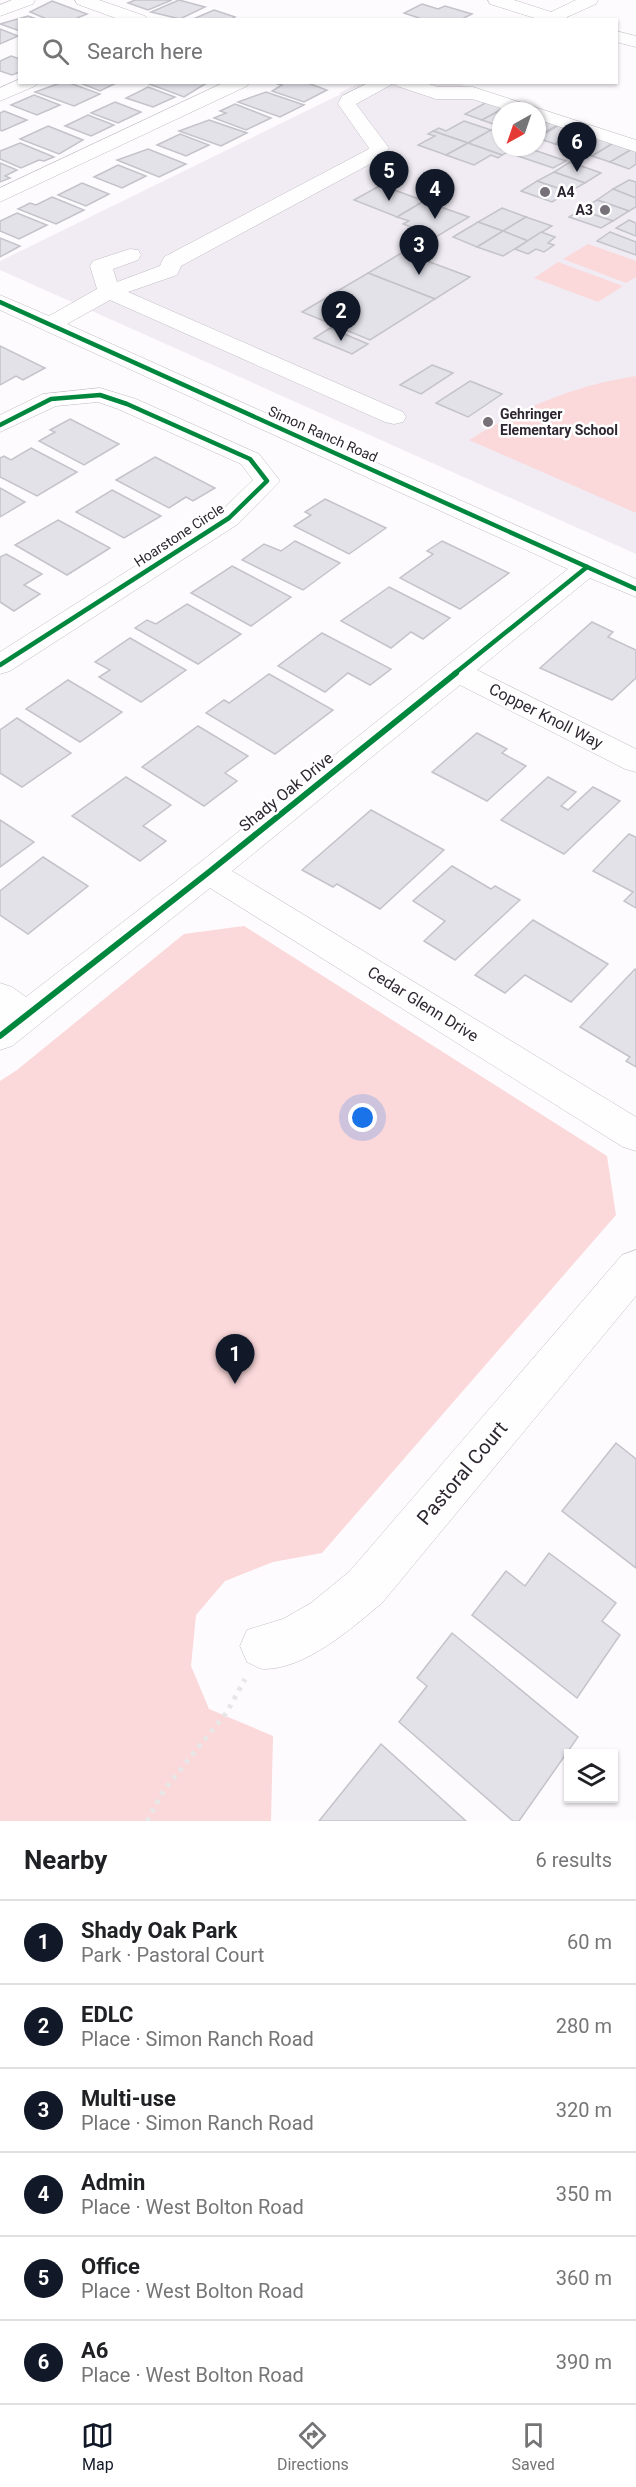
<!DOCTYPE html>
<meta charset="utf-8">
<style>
body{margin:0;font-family:Roboto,sans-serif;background:#f6f6f6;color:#202124}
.controls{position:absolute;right:18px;bottom:18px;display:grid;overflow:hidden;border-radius:0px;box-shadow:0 2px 4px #0004}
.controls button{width:54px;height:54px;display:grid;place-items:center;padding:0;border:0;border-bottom:2px solid #e0e0e0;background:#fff;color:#202124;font:30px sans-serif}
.compass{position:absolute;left:492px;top:102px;width:54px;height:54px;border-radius:50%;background:#fff;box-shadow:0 2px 4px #0004;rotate:220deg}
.you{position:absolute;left:363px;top:1118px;width:21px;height:21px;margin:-15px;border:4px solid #fff;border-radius:50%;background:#1a73e8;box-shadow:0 0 0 9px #1a73e833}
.badge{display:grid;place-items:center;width:39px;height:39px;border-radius:50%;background:#111827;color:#fff;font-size:20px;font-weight:700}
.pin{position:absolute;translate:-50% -50px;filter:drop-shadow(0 2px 3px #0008)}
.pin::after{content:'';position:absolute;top:32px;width:21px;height:18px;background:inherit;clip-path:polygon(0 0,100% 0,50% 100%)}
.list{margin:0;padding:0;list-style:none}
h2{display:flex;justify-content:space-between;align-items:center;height:78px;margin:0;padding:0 24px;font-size:26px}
h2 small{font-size:20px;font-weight:400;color:#757577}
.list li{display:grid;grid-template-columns:39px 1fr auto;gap:18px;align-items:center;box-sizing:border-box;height:84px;padding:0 24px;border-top:2px solid #e0e0e0}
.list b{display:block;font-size:22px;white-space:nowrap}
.list p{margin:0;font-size:20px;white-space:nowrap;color:#757577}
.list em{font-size:20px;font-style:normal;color:#757577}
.icon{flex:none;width:33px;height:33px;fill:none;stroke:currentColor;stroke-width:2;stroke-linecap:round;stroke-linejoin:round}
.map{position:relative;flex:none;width:636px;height:1821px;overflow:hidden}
.search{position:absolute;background:#fff;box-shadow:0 2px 4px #0004;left:18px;right:18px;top:18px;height:66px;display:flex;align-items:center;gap:15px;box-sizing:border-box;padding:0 21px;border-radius:0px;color:#757577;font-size:22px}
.sheet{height:582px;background:#fff}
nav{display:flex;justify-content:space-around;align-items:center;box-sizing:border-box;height:84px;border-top:2px solid #e0e0e0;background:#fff;font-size:16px;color:#757577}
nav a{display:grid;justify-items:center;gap:3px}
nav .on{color:#111827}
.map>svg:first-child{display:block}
</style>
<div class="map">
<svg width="636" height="1821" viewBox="0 0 636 1821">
<rect width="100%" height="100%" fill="#fdfbfe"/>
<path fill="#f1ecf4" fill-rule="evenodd" d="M360,83h97l179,58v413l-636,-284v-9l341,-167 -2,-1zM501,111h36v36h-36z"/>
<g fill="#fbd8da">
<polygon points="588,244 636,261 636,277 626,283 563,259"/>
<polygon points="558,262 623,286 598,302 534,278"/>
<path d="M636,376v137l-167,-73c52,-32 107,-55 167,-64z"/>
<polygon points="244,926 607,1156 616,1215 322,1553 273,1562 225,1581 196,1615 191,1666 209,1709 273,1736 271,1821 0,1821 0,1081 17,1070 184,934"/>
</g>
<g fill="#e3e2e9" stroke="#c4c3ca" stroke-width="1.5">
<polygon points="135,0 172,0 148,10 128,3"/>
<polygon points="179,0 205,7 180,19 151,12"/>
<polygon points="52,1 87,14 72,20 49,20 30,12"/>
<polygon points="422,4 438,9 445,6 472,14 460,20 425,20 404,13"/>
<polygon points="214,10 235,17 230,20 191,20"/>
<polygon points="28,16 39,20 20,20 20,31 0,24"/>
<polygon points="0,29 18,36 0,44"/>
<polygon points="11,56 20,59 20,72 12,75 0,71 0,61"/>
<polygon points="63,82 67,82 100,94 74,106 35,92"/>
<polygon points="78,82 118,82 100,91"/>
<polygon points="144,82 201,82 205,84 184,97"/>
<polygon points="280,82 305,82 327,90 304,102 272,91 282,85 278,84"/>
<polygon points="148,87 175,97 153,107 126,98"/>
<polygon points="266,92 304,105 280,117 238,102"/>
<polygon points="34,95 60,105 37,115 11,105"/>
<polygon points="489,101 506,107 482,120 465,114"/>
<polygon points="115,102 141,112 118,123 91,113"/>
<polygon points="235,104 271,118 246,130 214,118 226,113 220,111"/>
<polygon points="506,107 519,111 501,111 499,126 482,120"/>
<polygon points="4,111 27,120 2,131 0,130 0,113"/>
<polygon points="88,115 114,125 91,136 65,126"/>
<polygon points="541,118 559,124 537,137 537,120"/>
<polygon points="209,120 247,133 221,146 179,131"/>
<polygon points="464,121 491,130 468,143 433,131 439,128 446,131"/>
<polygon points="561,124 579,130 555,144 537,138"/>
<polygon points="48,126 83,140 59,154 20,139"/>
<polygon points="491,130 501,133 501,147 505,147 501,149 508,152 502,155 468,143"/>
<polygon points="579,130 597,136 573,150 555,144"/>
<polygon points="433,131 468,143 446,155 418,145 435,136 428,134"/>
<polygon points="180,134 209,145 186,156 157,145"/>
<polygon points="597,136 615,142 592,156 573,150"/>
<polygon points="615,142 634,148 610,162 592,156"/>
<polygon points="20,143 54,157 44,161 39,160 21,168 0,159 0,151"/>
<polygon points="468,143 502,155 498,158 491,155 474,165 446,155"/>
<polygon points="634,148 636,149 636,164 629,169 610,162"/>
<polygon points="148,149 186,164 159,177 117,160"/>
<polygon points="531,149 566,161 553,168 518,156"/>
<polygon points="570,162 601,173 585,183 554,172"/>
<polygon points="0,163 17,170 5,176 10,178 0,182"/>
<polygon points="118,165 146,176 122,188 94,177"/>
<polygon points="554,172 585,183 569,192 537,181"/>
<polygon points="629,180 636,182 636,198 613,189"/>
<polygon points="537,181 569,192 552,202 521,191"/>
<polygon points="82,183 109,194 86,206 58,195"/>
<polygon points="381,185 424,201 397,217 354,200"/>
<polygon points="613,189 636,198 636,207 629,211 597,200"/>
<polygon points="52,197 84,210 56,224 18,209 30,203 36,205"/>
<polygon points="597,200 629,211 613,221 580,210"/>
<polygon points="424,201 469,217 436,237 403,224 409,221 397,217"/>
<polygon points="502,208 526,217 503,231 478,222"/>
<polygon points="580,210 613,221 601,228 569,217"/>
<polygon points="17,213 47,225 19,239 0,231 0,221"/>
<polygon points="526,217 552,226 528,241 503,231"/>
<polygon points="629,220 636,223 636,236 616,228"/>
<polygon points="478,222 503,231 477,247 453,237"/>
<polygon points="503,231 528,241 503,256 477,247"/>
<polygon points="541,232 555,237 548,243 554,245 544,252 536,249 528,254 515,249"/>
<polygon points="610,232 636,242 636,255 597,241"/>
<polygon points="0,238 20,246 0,257"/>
<polygon points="403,252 470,277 435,299 368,273"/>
<polygon points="368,273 435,299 370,340 302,312"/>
<polygon points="330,328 368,344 352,354 314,338"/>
<polygon points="0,346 45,368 23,380 16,376 0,385"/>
<polygon points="432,365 453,373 421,394 400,385"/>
<polygon points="470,381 502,394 468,417 436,403"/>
<polygon points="70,419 119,444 84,465 39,441 55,432 50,430"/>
<polygon points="31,448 77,472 37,496 0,477 0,458 4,456 11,460"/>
<polygon points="155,457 215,488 193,501 186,497 169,508 116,480"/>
<polygon points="0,488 25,502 0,517"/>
<polygon points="112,490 161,516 124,538 76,512"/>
<polygon points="325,499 386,528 349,554 294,526 311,515 305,512"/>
<polygon points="58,520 110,548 67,575 15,545"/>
<polygon points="295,541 340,563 303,590 242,560 264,544 281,551"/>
<polygon points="442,541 509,573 460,609 400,578 433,554 427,551"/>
<polygon points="6,554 42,574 24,585 40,594 14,611 0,602 0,557"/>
<polygon points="232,566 291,597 251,626 191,593"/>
<polygon points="389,587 450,618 423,639 411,632 391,648 341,621"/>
<polygon points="187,604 241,634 198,664 135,628 147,620 156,624"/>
<polygon points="592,622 613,632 608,637 636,650 636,678 612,700 540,668"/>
<polygon points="322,633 391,669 370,685 348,673 325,692 278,666"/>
<polygon points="130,638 186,670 141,702 99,677 110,670 95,662"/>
<polygon points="269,674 333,710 275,754 206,713 224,700 229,703"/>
<polygon points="68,680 122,712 80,742 26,709"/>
<polygon points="17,718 71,753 22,787 0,773 0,730"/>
<polygon points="198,726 248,756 225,773 237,781 204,806 142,767"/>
<polygon points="477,733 507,749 502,753 526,766 487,801 432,772"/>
<polygon points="126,777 171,805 143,826 166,841 140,861 72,816"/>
<polygon points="548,777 576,792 561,806 568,810 593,787 620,801 564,854 501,820"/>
<polygon points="371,810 444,850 380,909 337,884 333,887 302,870"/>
<polygon points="0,820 34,842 0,867"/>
<polygon points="629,834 636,837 636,908 624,901 633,892 593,871"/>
<polygon points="43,857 88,886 28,934 0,915 0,891"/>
<polygon points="452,866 491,889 495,886 520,900 455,960 424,941 445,921 413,901"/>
<polygon points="533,920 608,964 571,1002 525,975 505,993 475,975"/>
<polygon points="635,969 636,970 636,1067 626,1061 630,1057 580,1027"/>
<polygon points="616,1443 636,1459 636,1568 562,1511"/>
<polygon points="549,1553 616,1603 602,1621 620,1635 577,1698 472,1615 506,1571 525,1586"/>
<polygon points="452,1633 578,1737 519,1821 513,1821 399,1722 427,1686 417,1678"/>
<polygon points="381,1744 466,1821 319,1821"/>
</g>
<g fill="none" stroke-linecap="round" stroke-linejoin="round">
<defs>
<g id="minor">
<polygon points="12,0 35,0 33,4 0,16 0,5"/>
<polygon points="75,0 99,0 145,16 147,20 121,20 77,4"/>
<polygon points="488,0 514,0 551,12 576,0 598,0 596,4 567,17 568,20 541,20 490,4"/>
<polygon points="616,31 636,36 636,47 616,42"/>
<polygon points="20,79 20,82 38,82 35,86 0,101 0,88"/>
<polygon points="225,82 250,82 247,86 0,202 0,188"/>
<polygon points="370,82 423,82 438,87 473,87 636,140 636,152 537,119 537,111 511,111 472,99 436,99 397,86 394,83 356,104 389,148 381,158 181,266 177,275 128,292 403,412 406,417 403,422 394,424 385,422 110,300 67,324 636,579 636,597 590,578 477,670 636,749 636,772 625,769 460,685 232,871 636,1117 636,1151 623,1147 210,888 12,1046 0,1050 0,983 12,987 26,997 198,864 568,569 0,310 0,295 49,316 97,289 90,266 93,261 130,249 138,250 141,255 138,260 113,269 117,282 160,266 164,257 367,150 369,148 338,104 342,96"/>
<polygon points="100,388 136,399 259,454 280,481 238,524 10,671 0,674 0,652 220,512 253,480 241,464 118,409 98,402 56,406 0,432 0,415 43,394"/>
<path d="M636,1250v46l-254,307c-30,25 -76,66 -118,66 -5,0 -12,-5 -17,-7l-7,-16 7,-16 36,-11 28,-16 39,-32 272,-316z"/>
</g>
</defs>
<use href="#minor" stroke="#c1bdc3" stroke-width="1"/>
<polyline stroke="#e8e7e8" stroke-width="5" stroke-dasharray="4 6" stroke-linecap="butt" points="147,1821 164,1790 227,1712 245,1679"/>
<use href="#minor" fill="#fffeff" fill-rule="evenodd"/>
<defs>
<g id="cycleway-far1">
<polyline points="0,302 636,589"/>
<polyline points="0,425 51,399 100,395 127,404 250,459 267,481 229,518 0,665"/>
<polyline points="454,674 587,567"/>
</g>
<polyline id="cycleway" points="0,1036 209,872 456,673"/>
</defs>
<use href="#cycleway-far1" stroke="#fff" stroke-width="8"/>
<use href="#cycleway" stroke="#fff" stroke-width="10"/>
<use href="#cycleway-far1" stroke="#00873e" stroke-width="4.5"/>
<use href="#cycleway" stroke="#00873e" stroke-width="6"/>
</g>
<g fill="#767179" stroke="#fff" stroke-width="2">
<circle cx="545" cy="192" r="6"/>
<circle cx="605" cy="210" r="6"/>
<circle cx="488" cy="422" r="6"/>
</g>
<g text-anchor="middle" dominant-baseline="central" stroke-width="5" stroke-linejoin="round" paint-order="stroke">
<g font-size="14" font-weight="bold" fill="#2e2731" stroke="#fff" text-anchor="start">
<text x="557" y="192">A4</text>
<text x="593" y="210" text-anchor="end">A3</text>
<text x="500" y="414">Gehringer<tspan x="500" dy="16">Elementary School</tspan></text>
</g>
<g font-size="14" fill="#2e2731" stroke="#fff">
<text transform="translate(323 434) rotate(24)">Simon Ranch Road</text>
<text transform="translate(179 535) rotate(-33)">Hoarstone Circle</text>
</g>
<g font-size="16" fill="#2e2731" stroke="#fff">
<text transform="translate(546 716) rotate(27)">Copper Knoll Way</text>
<text transform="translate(286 792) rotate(-39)">Shady Oak Drive</text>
<text transform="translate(423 1004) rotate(32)">Cedar Glenn Drive</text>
</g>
<g font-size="20" fill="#2e2731" stroke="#fff">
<text transform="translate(462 1473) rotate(-50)">Pastoral Court</text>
</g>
</g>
</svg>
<div class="controls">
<button><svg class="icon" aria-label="layers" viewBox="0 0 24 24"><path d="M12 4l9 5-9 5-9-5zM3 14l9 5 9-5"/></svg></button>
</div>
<svg class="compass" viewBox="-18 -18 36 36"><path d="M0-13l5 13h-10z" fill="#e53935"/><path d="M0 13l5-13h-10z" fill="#757577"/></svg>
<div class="you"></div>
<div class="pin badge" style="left:235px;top:1384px">1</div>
<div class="pin badge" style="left:341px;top:341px">2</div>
<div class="pin badge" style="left:419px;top:275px">3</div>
<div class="pin badge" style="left:435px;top:219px">4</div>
<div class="pin badge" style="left:389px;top:201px">5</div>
<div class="pin badge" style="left:577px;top:172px">6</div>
<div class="search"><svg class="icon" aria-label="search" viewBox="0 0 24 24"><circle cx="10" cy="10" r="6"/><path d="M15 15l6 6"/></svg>Search here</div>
</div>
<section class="sheet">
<h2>Nearby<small>6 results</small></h2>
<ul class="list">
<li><span class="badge">1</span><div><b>Shady Oak Park</b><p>Park · Pastoral Court</p></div><em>60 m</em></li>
<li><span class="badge">2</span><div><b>EDLC</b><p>Place · Simon Ranch Road</p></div><em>280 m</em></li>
<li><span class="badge">3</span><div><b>Multi-use</b><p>Place · Simon Ranch Road</p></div><em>320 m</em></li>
<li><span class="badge">4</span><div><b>Admin</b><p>Place · West Bolton Road</p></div><em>350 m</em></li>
<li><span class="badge">5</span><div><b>Office</b><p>Place · West Bolton Road</p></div><em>360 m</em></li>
<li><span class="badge">6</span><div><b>A6</b><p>Place · West Bolton Road</p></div><em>390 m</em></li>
</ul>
</section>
<nav>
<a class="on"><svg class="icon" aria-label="map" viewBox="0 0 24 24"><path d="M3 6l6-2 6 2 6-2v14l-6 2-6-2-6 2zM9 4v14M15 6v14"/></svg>Map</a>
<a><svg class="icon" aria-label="directions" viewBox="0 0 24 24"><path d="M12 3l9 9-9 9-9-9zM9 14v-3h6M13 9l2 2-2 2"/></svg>Directions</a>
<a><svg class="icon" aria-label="saved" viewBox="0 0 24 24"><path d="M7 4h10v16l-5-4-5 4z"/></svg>Saved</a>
</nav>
